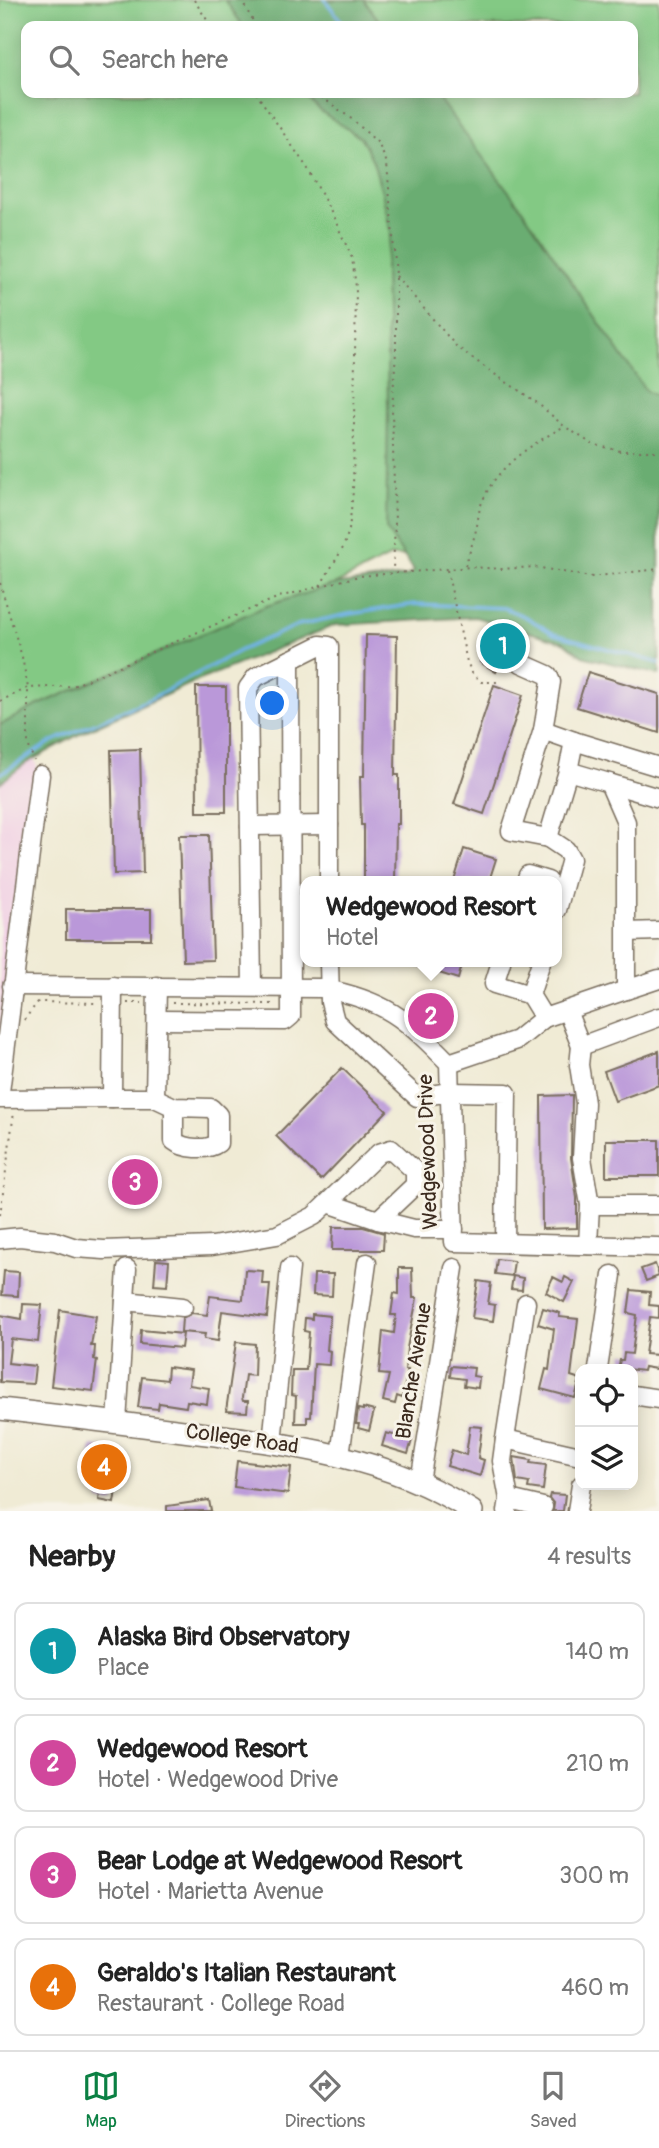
<!DOCTYPE html>
<meta charset="utf-8">
<style>
body{margin:0;font-family:Pangolin,sans-serif;background:#f6f6f6;color:#222}
.controls{position:absolute;right:21px;bottom:21px;display:grid;overflow:hidden;border-radius:14px;box-shadow:0 4px 18px #0003}
.controls button{width:63px;height:63px;display:grid;place-items:center;padding:0;border:0;border-bottom:2px solid #e0e0e0;background:#fff;color:#222;font:35px sans-serif}
.you{position:absolute;left:273px;top:704px;width:24px;height:24px;margin:-18px;border:5px solid #fff;border-radius:50%;background:#1a73e8;box-shadow:0 0 0 10px #1a73e833}
.badge{display:grid;place-items:center;width:46px;height:46px;border-radius:50%;background:#0b8043;color:#fff;font-size:23px;font-weight:700}
.pin{position:absolute;translate:-50% -50%;border:4px solid #fff;box-shadow:0 2px 7px #0006}
.popup{position:absolute;left:300px;top:876px;width:262px;height:91px;box-sizing:border-box;display:grid;place-content:center;border-radius:14px;background:#fff;filter:drop-shadow(0 2px 5px #0005);font-size:23px;white-space:nowrap;color:#767676}
.popup b{font-size:26px;color:#222}
.popup::after{content:'';position:absolute;left:50%;top:100%;margin-left:-14px;border:14px solid transparent;border-top-color:#fff}
.list{margin:0;padding:0;list-style:none}
h2{display:flex;justify-content:space-between;align-items:center;height:91px;margin:0;padding:0 28px;font-size:30px}
h2 small{font-size:23px;font-weight:400;color:#767676}
.list li{display:grid;grid-template-columns:46px 1fr auto;gap:21px;align-items:center;box-sizing:border-box;height:98px;margin:0 14px 14px;padding:0 14px;border:2px solid #e0e0e0;border-radius:14px}
.list b{display:block;font-size:26px;white-space:nowrap}
.list p{margin:0;font-size:23px;white-space:nowrap;color:#767676}
.list em{font-size:23px;font-style:normal;color:#767676}
.icon{flex:none;width:38px;height:38px;fill:none;stroke:currentColor;stroke-width:2;stroke-linecap:round;stroke-linejoin:round}
.map{position:relative;flex:none;width:659px;height:1511px;overflow:hidden}
.search{position:absolute;background:#fff;box-shadow:0 4px 18px #0003;left:21px;right:21px;top:21px;height:77px;display:flex;align-items:center;gap:18px;box-sizing:border-box;padding:0 24px;border-radius:14px;color:#767676;font-size:26px}
.sheet{height:539px;background:#fff}
nav{display:flex;justify-content:space-around;align-items:center;box-sizing:border-box;height:98px;border-top:2px solid #e0e0e0;background:#fff;font-size:19px;color:#767676}
nav a{display:grid;justify-items:center;gap:4px}
nav .on{color:#0b8043}
.map>svg:first-child{display:block}
</style>
<div class="map">
<svg width="659" height="1511" viewBox="0 0 659 1511">
<rect width="100%" height="100%" fill="#f7f3e8"/>
<filter id="ink" filterUnits="userSpaceOnUse"><feTurbulence type="fractalNoise" baseFrequency=".0143" numOctaves="2"/><feDisplacementMap in="SourceGraphic" scale="14" xChannelSelector="R" yChannelSelector="G"/><feConvolveMatrix kernelMatrix="1 2 1 2 8 2 1 2 1" color-interpolation-filters="sRGB"/></filter>
<filter id="wash" filterUnits="userSpaceOnUse"><feTurbulence type="fractalNoise" baseFrequency=".00686" numOctaves="4" result="noise"/><feDisplacementMap in="SourceGraphic" scale="28" xChannelSelector="R" yChannelSelector="G"/><feGaussianBlur stdDeviation="1.57" result="paint"/><feColorMatrix in="noise" values="0 0 0 0 0 0 0 0 0 0 0 0 0 0 0 0 0 1.4 0 .05"/><feComposite in="paint" operator="in"/></filter>
<g filter="url(#wash)">
<rect width="100%" height="100%" fill="#f0ebd5"/>
<polygon fill="#f1d0e4" points="32,754 40,775 0,1092 0,774"/>
<path fill="#83c984" stroke="#5f7a51" stroke-width="2" fill-rule="evenodd" d="M0,0h659v550l-268,6 -391,198zM26,26h607v67h-607z"/>
<g fill="#6aad72" stroke="#526c48" stroke-width="2">
<polygon points="225,0 364,0 383,26 243,26"/>
<polygon points="300,93 434,93 522,209 646,391 659,398 659,675 582,656 564,642 475,617 335,625 192,683 85,731 26,763 0,783 0,725 34,707 266,606 332,585 406,576 414,571 386,529 388,408 385,266 391,234 382,192 373,161 361,138 322,112"/>
</g>
<g fill="none" stroke-linecap="round" stroke-linejoin="round">
<g stroke="#71b2e5" stroke-width="3.5">
<polyline points="325,0 345,26"/>
<polyline points="0,774 51,742 152,698 241,650 298,625 349,614 416,604 504,608 526,617 554,634 659,663"/>
</g>
</g>
<g id="blocks">
<g fill="#ba98d9">
<polygon points="499,629 515,639 496,672 480,662"/>
<polygon points="366,635 397,636 395,775 399,775 399,824 396,824 395,881 364,881 364,825 361,825 360,776 364,776"/>
<polygon points="588,672 659,694 659,733 577,707"/>
<polygon points="494,685 523,695 484,814 454,804"/>
<polygon points="196,687 226,687 226,812 197,812"/>
<polygon points="140,749 143,873 114,874 111,750"/>
<polygon points="179,835 209,835 213,960 183,961"/>
<polygon points="464,849 496,859 489,881 454,881"/>
<rect x="66" y="909" width="85" height="30"/>
<polygon points="411,962 463,962 458,979 411,964"/>
<polygon points="659,1051 659,1085 615,1101 604,1071"/>
<polygon points="342,1068 387,1111 321,1180 276,1136"/>
<polygon points="572,1095 571,1158 577,1198 577,1228 542,1229 541,1096"/>
<rect x="606" y="1140" width="53" height="36"/>
<polygon points="333,1227 363,1227 384,1233 383,1250 332,1250"/>
<polygon points="497,1259 514,1261 512,1276 495,1274"/>
<polygon points="156,1260 169,1261 167,1286 154,1285"/>
<polygon points="655,1264 659,1276 646,1281 641,1269"/>
<polygon points="399,1268 412,1268 413,1298 417,1298 407,1348 405,1370 408,1370 402,1398 397,1396 395,1404 383,1401 389,1375 379,1374 383,1331 394,1333 396,1315 391,1315 394,1293 399,1294"/>
<polygon points="245,1270 263,1271 262,1284 270,1284 267,1317 222,1311 218,1341 204,1339 205,1334 181,1332 182,1318 192,1313 207,1315 210,1296 243,1300"/>
<polygon points="4,1271 19,1272 18,1296 2,1295"/>
<polygon points="314,1274 333,1274 332,1296 313,1295"/>
<polygon points="513,1276 523,1278 522,1290 511,1289"/>
<polygon points="553,1277 563,1282 565,1277 574,1282 564,1302 546,1292"/>
<polygon points="478,1281 491,1283 488,1304 495,1305 493,1321 472,1318"/>
<polygon points="631,1290 650,1292 649,1305 659,1306 659,1318 650,1317 645,1354 658,1355 656,1369 644,1367 643,1371 618,1368 620,1360 623,1360 624,1353 632,1354 637,1315 628,1313"/>
<polygon points="23,1304 42,1305 38,1342 11,1339 8,1363 35,1366 33,1384 0,1382 0,1315 22,1319"/>
<polygon points="543,1308 560,1313 559,1317 578,1319 571,1376 580,1379 575,1398 541,1389 546,1369 549,1370 554,1329 538,1324"/>
<polygon points="60,1310 96,1316 91,1346 95,1346 94,1359 97,1360 93,1391 51,1386"/>
<polygon points="312,1314 330,1316 327,1350 330,1351 329,1365 314,1364 311,1417 307,1417 307,1423 295,1423 296,1396 291,1395 292,1370 306,1370 309,1332 304,1331 305,1318 312,1319"/>
<polygon points="141,1330 183,1334 181,1348 140,1344"/>
<polygon points="236,1342 255,1344 254,1376 245,1375 242,1398 243,1401 248,1401 247,1412 226,1411"/>
<polygon points="451,1366 474,1368 473,1376 479,1377 478,1388 464,1386 465,1379 450,1377"/>
<polygon points="168,1367 191,1370 189,1385 209,1388 207,1404 187,1401 186,1407 159,1403 158,1409 138,1407 142,1377 167,1380"/>
<polygon points="363,1408 374,1411 369,1431 358,1428 359,1424 356,1424 358,1409 363,1410"/>
<polygon points="470,1426 482,1427 478,1458 484,1460 480,1476 447,1466 452,1450 466,1455"/>
<polygon points="386,1433 412,1440 408,1454 382,1446"/>
<polygon points="92,1446 122,1452 114,1503 99,1500 101,1484 87,1482"/>
<polygon points="514,1457 531,1460 530,1463 546,1465 543,1490 528,1488 529,1483 517,1481"/>
<polygon points="237,1461 291,1467 288,1494 234,1487"/>
<polygon points="550,1494 565,1495 563,1511 553,1511 554,1504 549,1498"/>
<polygon points="209,1500 211,1511 167,1511 167,1506"/>
</g>
</g>
</g>
<g filter="url(#ink)">
<use href="#blocks" fill-opacity="0" stroke="#7a6e5e" stroke-width="2"/>
<g fill="none" stroke-linecap="round" stroke-linejoin="round">
<defs>
<g id="minor">
<polyline points="521,663 548,675 551,682 543,730"/>
<polyline points="574,741 659,767"/>
<polyline points="609,783 659,798"/>
<polyline points="250,826 329,825"/>
<polyline points="548,838 511,831 543,730 574,741 568,771"/>
<polyline points="526,881 528,875 548,881"/>
<polyline points="627,932 659,931"/>
<polyline points="329,962 330,1002 335,1021 417,1097 450,1092 507,1093 505,1243"/>
<polyline points="501,962 494,984 530,995 544,1018 626,990 626,822 609,783 568,771 548,838 566,850 571,859 557,910"/>
<path d="M12,986l309,2c64,12 84,30 128,75l5,179 205,5"/>
<polyline points="113,986 112,1098 155,1098 157,986"/>
<polyline points="252,987 248,688 256,677 320,645 329,646 329,881"/>
<polyline points="626,990 659,979"/>
<polyline points="530,995 541,962"/>
<polyline points="567,1011 581,1046 659,1017"/>
<polyline points="157,1020 285,1021 291,1016 290,660"/>
<polyline points="581,1046 579,1065 585,1103 582,1158 590,1205"/>
<polyline points="449,1063 517,1040 544,1018"/>
<polyline points="0,1092 40,775"/>
<path d="M155,1098l19,9v34c10,8 33,10 44,2v-28l-7,-7 -37,-1"/>
<polyline points="0,1099 112,1098"/>
<polyline points="378,1220 414,1229 454,1229"/>
<polyline points="0,1239 20,1237 55,1241 76,1248 104,1250 212,1246 277,1235 314,1216 379,1153 391,1149 415,1171 415,1185 378,1220 328,1203"/>
<polyline points="588,1245 590,1205 659,1205"/>
<polyline points="125,1301 183,1307"/>
<polyline points="598,1369 612,1275"/>
<polyline points="633,1395 659,1399"/>
<polyline points="117,1422 127,1269"/>
<polyline points="505,1439 526,1303"/>
<polyline points="272,1442 290,1268"/>
<polyline points="340,1455 367,1263"/>
<polyline points="420,1482 454,1268"/>
<polyline points="509,1499 543,1507"/>
<polyline points="507,1511 509,1499 502,1461 505,1439 580,1456"/>
<polyline points="577,1511 581,1485"/>
</g>
<path id="major" d="M0,1409c64,7 128,15 191,23 98,12 196,24 281,79"/>
</defs>
<use href="#minor" stroke="#7a6e5e" stroke-width="21"/>
<use href="#major" stroke="#7a6e5e" stroke-width="24"/>
<g stroke="#7a6e5e" stroke-width="2" stroke-dasharray="2 5" stroke-linecap="butt">
<polyline points="194,0 211,26"/>
<polyline points="241,0 256,26"/>
<polyline points="256,93 308,169 334,218 352,258 356,287 353,491 349,530 343,548 320,586"/>
<polyline points="316,93 353,120 378,143 387,163 396,275 396,351 392,410 395,523 393,570"/>
<polyline points="396,276 456,346 490,371 536,402 564,426 592,444 620,451 659,451"/>
<path d="M465,566c4,-12 8,-24 11,-36 2,-7 2,-15 4,-22 13,-40 49,-62 83,-81"/>
<polyline points="447,570 467,662 473,675 481,682 500,682"/>
<polyline points="0,583 22,657 28,688 28,744 34,761"/>
<polyline points="0,701 28,688 73,686 279,597 359,576 472,567 501,569 535,567 590,577 659,569"/>
<polyline points="127,1003 142,1003"/>
<polyline points="172,1003 275,1004"/>
<polyline points="24,1020 38,1002 97,1003"/>
<polyline points="0,1215 14,1112"/>
</g>
<use href="#minor" stroke="#fff" stroke-width="18"/>
<use href="#major" stroke="#fff" stroke-width="21"/>
</g>
</g>
<g text-anchor="middle" dominant-baseline="central" stroke-width="6" stroke-linejoin="round" paint-order="stroke">
<g font-size="21" fill="#3b2a1e" stroke="#f7f3e8">
<text transform="translate(428 1152) rotate(-92)">Wedgewood Drive</text>
<text transform="translate(414 1371) rotate(-81)">Blanche Avenue</text>
<text transform="translate(242 1439) rotate(8)">College Road</text>
</g>
</g>
</svg>
<div class="controls">
<button><svg class="icon" aria-label="locate" viewBox="0 0 24 24"><circle cx="12" cy="12" r="6"/><path d="M12 2v4M12 18v4M2 12h4M18 12h4"/></svg></button>
<button><svg class="icon" aria-label="layers" viewBox="0 0 24 24"><path d="M12 4l9 5-9 5-9-5zM3 14l9 5 9-5"/></svg></button>
</div>
<div class="you"></div>
<div class="pin badge" style="left:503px;top:646px;background:#0f9aa8">1</div>
<div class="pin badge" style="left:431px;top:1016px;background:#d1479c">2</div>
<div class="popup"><b>Wedgewood Resort</b>Hotel</div>
<div class="pin badge" style="left:135px;top:1182px;background:#d1479c">3</div>
<div class="pin badge" style="left:104px;top:1467px;background:#e8710a">4</div>
<div class="search"><svg class="icon" aria-label="search" viewBox="0 0 24 24"><circle cx="10" cy="10" r="6"/><path d="M15 15l6 6"/></svg>Search here</div>
</div>
<section class="sheet">
<h2>Nearby<small>4 results</small></h2>
<ul class="list">
<li><span class="badge" style="background:#0f9aa8">1</span><div><b>Alaska Bird Observatory</b><p>Place</p></div><em>140 m</em></li>
<li><span class="badge" style="background:#d1479c">2</span><div><b>Wedgewood Resort</b><p>Hotel · Wedgewood Drive</p></div><em>210 m</em></li>
<li><span class="badge" style="background:#d1479c">3</span><div><b>Bear Lodge at Wedgewood Resort</b><p>Hotel · Marietta Avenue</p></div><em>300 m</em></li>
<li><span class="badge" style="background:#e8710a">4</span><div><b>Geraldo's Italian Restaurant</b><p>Restaurant · College Road</p></div><em>460 m</em></li>
</ul>
</section>
<nav>
<a class="on"><svg class="icon" aria-label="map" viewBox="0 0 24 24"><path d="M3 6l6-2 6 2 6-2v14l-6 2-6-2-6 2zM9 4v14M15 6v14"/></svg>Map</a>
<a><svg class="icon" aria-label="directions" viewBox="0 0 24 24"><path d="M12 3l9 9-9 9-9-9zM9 14v-3h6M13 9l2 2-2 2"/></svg>Directions</a>
<a><svg class="icon" aria-label="saved" viewBox="0 0 24 24"><path d="M7 4h10v16l-5-4-5 4z"/></svg>Saved</a>
</nav>
